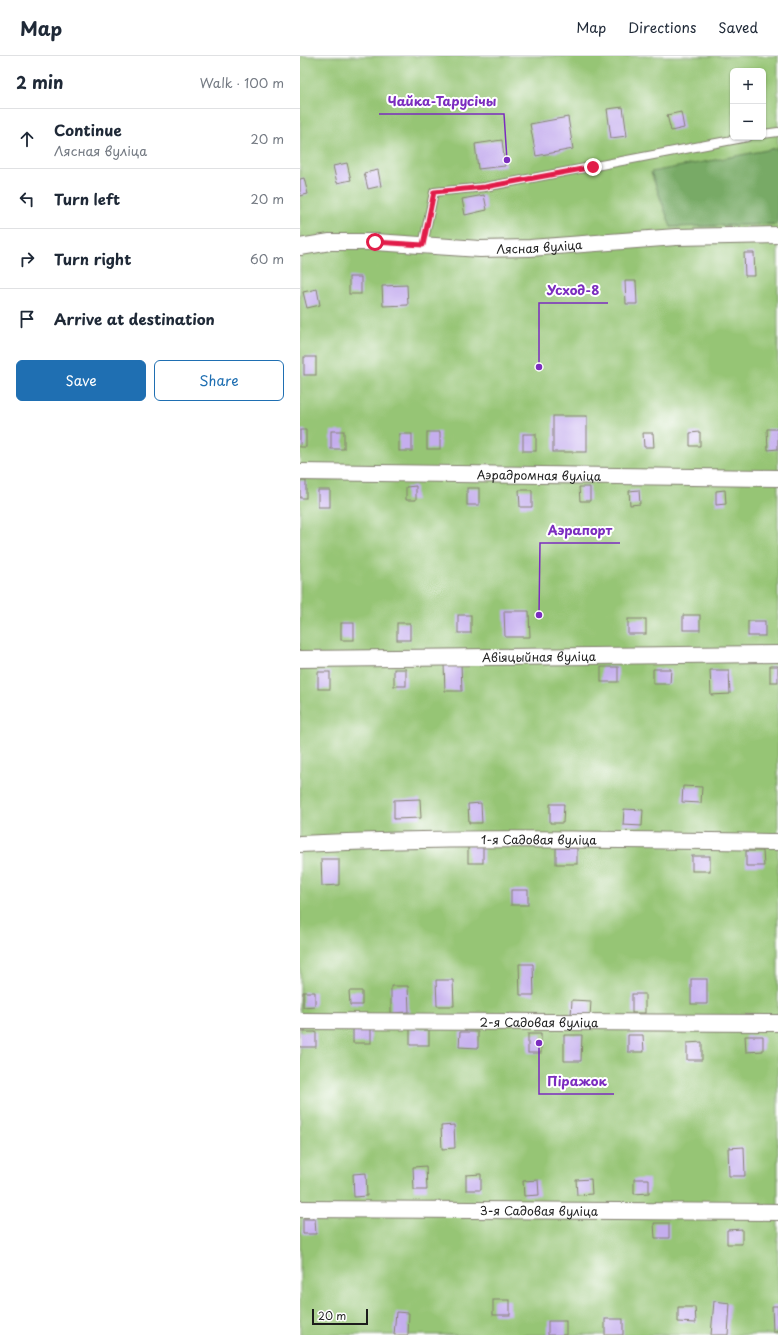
<!DOCTYPE html>
<meta charset="utf-8">
<style>
body{margin:0;font-family:"Playpen Sans",sans-serif;background:#f6f6f7;color:#1f2937}
.controls{position:absolute;right:12px;top:12px;display:grid;overflow:hidden;border-radius:6px;box-shadow:0 1px 3px #0004}
.controls button{width:36px;height:36px;display:grid;place-items:center;padding:0;border:0;border-bottom:1px solid #e0e1e3;background:#fff;color:#1f2937;font:20px sans-serif}
.scale{position:absolute;left:12px;bottom:10px;width:56px;box-sizing:border-box;padding-left:4px;border:2px solid #1c1c1c;border-top:0;font-size:11px;line-height:14px;white-space:nowrap;color:#1c1c1c;-webkit-text-stroke:3px #fff;paint-order:stroke}
.stop{position:absolute;width:12px;height:12px;margin:-9px;border:3px solid #e11d48;border-radius:50%;background:#fff}
.stop.end{background:#e11d48;border-color:#fff;box-shadow:0 1px 4px #0008}
.list{margin:0;padding:0;list-style:none}
h2{display:flex;justify-content:space-between;align-items:center;height:52px;margin:0;padding:0 16px;font-size:17px}
h2 small{font-size:13px;font-weight:400;color:#747a83}
.list li{display:grid;grid-template-columns:26px 1fr auto;gap:12px;align-items:center;box-sizing:border-box;height:60px;padding:0 16px;border-top:1px solid #e0e1e3}
.list b{display:block;font-size:15px;white-space:nowrap}
.list p{margin:0;font-size:13px;white-space:nowrap;color:#747a83}
.list em{font-size:13px;font-style:normal;color:#747a83}
.actions{display:flex;gap:8px;padding:12px 16px}
.actions a{flex:1;padding:9px 0;border:1px solid #1f6fb2;border-radius:6px;text-align:center;font-size:14px;color:#1f6fb2}
.actions .main{background:#1f6fb2;color:#fff}
.icon{flex:none;width:22px;height:22px;fill:none;stroke:currentColor;stroke-width:2;stroke-linecap:round;stroke-linejoin:round}
.map{position:relative;flex:none;width:478px;height:1279px;overflow:hidden}
header{display:flex;align-items:center;gap:24px;box-sizing:border-box;height:56px;padding:0 20px;background:#fff;border-bottom:1px solid #e0e1e3}
header strong{font-size:19px}
nav{display:flex;gap:22px;margin-inline-start:auto;font-size:14px}
main{display:flex}
aside{flex:1;background:#fff}
.map>svg:first-child{display:block}
</style>
<header>
<strong>Map</strong>
<nav><a>Map</a><a>Directions</a><a>Saved</a></nav>
</header>
<main>
<aside>
<h2>2 min<small>Walk · 100 m</small></h2>
<ul class="list">
<li><svg class="icon" aria-label="ahead" viewBox="0 0 24 24"><path d="M12 20V5M6 11l6-6 6 6"/></svg><div><b>Continue</b><p>Лясная вуліца</p></div><em>20 m</em></li>
<li><svg class="icon" aria-label="left" viewBox="0 0 24 24"><path d="M17 20v-9H6M10 6l-5 5 5 5"/></svg><div><b>Turn left</b></div><em>20 m</em></li>
<li><svg class="icon" aria-label="right" viewBox="0 0 24 24"><path d="M7 20v-9h11M14 6l5 5-5 5"/></svg><div><b>Turn right</b></div><em>60 m</em></li>
<li><svg class="icon" aria-label="arrive" viewBox="0 0 24 24"><path d="M6 21V4h12l-3 4 3 4H6"/></svg><div><b>Arrive at destination</b></div></li>
</ul>
<div class="actions"><a class="main">Save</a><a>Share</a></div>
</aside>
<div class="map">
<svg width="478" height="1279" viewBox="0 0 478 1279">
<rect width="100%" height="100%" fill="#fff"/>
<filter id="ink" filterUnits="userSpaceOnUse"><feTurbulence type="fractalNoise" baseFrequency=".025" numOctaves="2"/><feDisplacementMap in="SourceGraphic" scale="8" xChannelSelector="R" yChannelSelector="G"/><feConvolveMatrix kernelMatrix="1 2 1 2 8 2 1 2 1" color-interpolation-filters="sRGB"/></filter>
<filter id="wash" filterUnits="userSpaceOnUse"><feTurbulence type="fractalNoise" baseFrequency=".012" numOctaves="4" result="noise"/><feDisplacementMap in="SourceGraphic" scale="16" xChannelSelector="R" yChannelSelector="G"/><feGaussianBlur stdDeviation="0.9" result="paint"/><feColorMatrix in="noise" values="0 0 0 0 0 0 0 0 0 0 0 0 0 0 0 0 0 1.4 0 .05"/><feComposite in="paint" operator="in"/></filter>
<g filter="url(#wash)">
<rect width="100%" height="100%" fill="#ebe4c6"/>
<path fill="#96c574" stroke="#597048" fill-rule="evenodd" d="M0,0h478v92l-127,25 20,54 107,-3v1111h-478zM433,15h30v66h-30z"/>
<polygon fill="#78aa66" stroke="#4a6341" points="478,92 478,168 371,171 351,116"/>
<g id="blocks">
<g fill="#c5aeee">
<polygon points="323,51 327,80 311,82 307,53"/>
<polygon points="381,56 384,72 371,75 367,59"/>
<polygon points="268,61 273,93 236,100 230,68"/>
<polygon points="202,84 205,110 178,113 175,88"/>
<polygon points="47,107 51,124 37,127 33,110"/>
<polygon points="78,114 81,130 68,133 64,117"/>
<polygon points="4,122 8,138 0,140 0,123"/>
<polygon points="184,139 187,154 165,159 162,143"/>
<polygon points="444,197 454,197 455,220 445,220"/>
<rect x="49" y="221" width="12" height="17"/>
<polygon points="325,225 336,225 337,248 326,248"/>
<polygon points="107,229 108,249 83,250 82,230"/>
<polygon points="17,233 20,249 7,252 3,236"/>
<rect x="4" y="301" width="12" height="18"/>
<rect x="253" y="360" width="34" height="36"/>
<polygon points="467,373 478,373 478,393 468,394"/>
<rect x="0" y="374" width="6" height="17"/>
<rect x="31" y="375" width="13" height="18"/>
<rect x="127" y="376" width="13" height="17"/>
<polygon points="400,376 400,390 390,390 390,377"/>
<polygon points="343,377 353,377 354,391 344,391"/>
<rect x="99" y="378" width="13" height="17"/>
<rect x="223" y="378" width="13" height="17"/>
<rect x="0" y="425" width="6" height="17"/>
<polygon points="116,430 116,444 106,444 106,431"/>
<polygon points="279,431 290,431 290,445 280,445"/>
<rect x="167" y="432" width="12" height="17"/>
<rect x="18" y="434" width="12" height="17"/>
<polygon points="219,434 232,434 232,451 220,451"/>
<polygon points="339,434 340,448 330,449 329,435"/>
<polygon points="425,434 426,448 416,449 416,435"/>
<polygon points="204,555 229,555 230,581 205,581"/>
<rect x="158" y="559" width="13" height="18"/>
<rect x="383" y="559" width="17" height="15"/>
<rect x="328" y="563" width="18" height="15"/>
<rect x="448" y="565" width="17" height="15"/>
<rect x="41" y="567" width="13" height="17"/>
<rect x="97" y="567" width="13" height="17"/>
<polygon points="161,608 162,635 145,635 144,609"/>
<rect x="470" y="610" width="8" height="16"/>
<rect x="301" y="611" width="17" height="15"/>
<rect x="94" y="613" width="12" height="17"/>
<polygon points="353,613 371,613 370,628 353,628"/>
<polygon points="410,614 429,614 430,638 411,639"/>
<rect x="18" y="616" width="12" height="17"/>
<polygon points="383,730 402,731 401,747 382,746"/>
<polygon points="120,743 121,762 94,763 94,744"/>
<polygon points="181,747 182,767 169,767 168,748"/>
<polygon points="250,748 264,748 263,767 250,767"/>
<polygon points="324,753 343,754 342,770 323,769"/>
<rect x="168" y="789" width="15" height="18"/>
<rect x="256" y="792" width="21" height="16"/>
<polygon points="446,795 463,795 464,810 446,810"/>
<rect x="392" y="800" width="18" height="15"/>
<polygon points="21,803 39,803 39,829 22,830"/>
<rect x="211" y="834" width="17" height="15"/>
<polygon points="219,908 233,908 234,939 220,939"/>
<rect x="391" y="923" width="16" height="25"/>
<polygon points="136,924 153,924 154,950 137,950"/>
<polygon points="91,930 108,930 109,956 91,957"/>
<polygon points="49,935 62,935 62,949 50,949"/>
<polygon points="3,936 15,936 15,950 3,951"/>
<rect x="332" y="938" width="13" height="19"/>
<polygon points="272,944 291,945 290,961 271,960"/>
<rect x="53" y="972" width="18" height="15"/>
<rect x="110" y="973" width="19" height="16"/>
<rect x="0" y="976" width="16" height="15"/>
<polygon points="160,976 178,976 178,992 159,991"/>
<rect x="228" y="978" width="13" height="19"/>
<polygon points="264,979 282,979 281,1005 264,1005"/>
<polygon points="328,979 343,979 344,996 328,996"/>
<polygon points="445,980 463,980 463,995 446,996"/>
<polygon points="402,986 402,1004 387,1004 387,987"/>
<polygon points="154,1069 155,1092 142,1093 141,1070"/>
<polygon points="444,1091 445,1120 429,1120 428,1092"/>
<polygon points="126,1110 127,1134 114,1134 113,1111"/>
<polygon points="66,1117 67,1140 54,1141 53,1118"/>
<polygon points="181,1118 181,1134 166,1134 166,1119"/>
<polygon points="291,1123 292,1138 277,1139 276,1124"/>
<polygon points="334,1123 349,1123 349,1137 334,1138"/>
<polygon points="238,1124 239,1139 224,1140 223,1125"/>
<polygon points="3,1163 15,1163 16,1178 3,1178"/>
<polygon points="354,1167 369,1167 369,1182 355,1182"/>
<polygon points="442,1173 442,1188 427,1188 427,1174"/>
<rect x="193" y="1244" width="17" height="15"/>
<polygon points="414,1245 430,1247 428,1279 411,1279"/>
<polygon points="472,1250 478,1250 478,1276 473,1276"/>
<polygon points="378,1251 395,1251 396,1267 378,1266"/>
<polygon points="96,1256 109,1257 108,1279 94,1279"/>
<rect x="305" y="1263" width="18" height="16"/>
<rect x="248" y="1265" width="18" height="14"/>
</g>
</g>
</g>
<g filter="url(#ink)">
<use href="#blocks" fill-opacity="0" stroke="#848071" stroke-width="1"/>
<g fill="none" stroke-linecap="round" stroke-linejoin="round">
<defs>
<g id="lane">
<polyline points="463,78 478,76"/>
<polyline points="123,189 134,136 185,131 448,81"/>
</g>
<g id="street">
<path id="s1" d="M0,191l30,-5h45l105,7 50,-1 146,-11 102,-2"/>
<path id="s2" d="M0,416l478,6"/>
<path id="s3" d="M0,603l478,-5"/>
<path id="s4" d="M0,788c159,-8 319,-4 478,-2"/>
<path id="s5" d="M0,965l478,2"/>
<path id="s6" d="M0,1153l478,3"/>
</g>
</defs>
<use href="#lane" stroke="#848071" stroke-width="10"/>
<use href="#street" stroke="#848071" stroke-width="18"/>
<use href="#lane" stroke="#fff" stroke-width="8"/>
<use href="#street" stroke="#fff" stroke-width="16"/>
</g>
</g>
<g fill="none" stroke-linecap="round" stroke-linejoin="round" filter="url(#ink)">
<polyline stroke="#e11d48" stroke-width="5" points="75,186 123,189 134,136 185,131 293,111"/>
</g>
<g text-anchor="middle" dominant-baseline="central" stroke-width="4" stroke-linejoin="round" paint-order="stroke">
<g font-size="12" fill="#1c1c1c" stroke="#fff">
<text stroke="none"><textPath href="#s1" startOffset="240">Лясная вуліца</textPath></text>
<text stroke="none"><textPath href="#s2" startOffset="239">Аэрадромная вуліца</textPath></text>
<text stroke="none"><textPath href="#s3" startOffset="239">Авіяцыйная вуліца</textPath></text>
<text stroke="none"><textPath href="#s4" startOffset="239">1-я Садовая вуліца</textPath></text>
<text stroke="none"><textPath href="#s5" startOffset="239">2-я Садовая вуліца</textPath></text>
<text stroke="none"><textPath href="#s6" startOffset="239">3-я Садовая вуліца</textPath></text>
</g>
</g>
<path fill="none" stroke="#7b2cbf" stroke-width="1.5" d="M207 104L204 58H79M239 311L239 247H308M239 559L240 487H320M239 987L239 1038H314"/>
<g fill="#7b2cbf" stroke="#fff" stroke-width="1.5">
<circle cx="207" cy="104" r="4"/>
<circle cx="239" cy="311" r="4"/>
<circle cx="239" cy="559" r="4"/>
<circle cx="239" cy="987" r="4"/>
</g>
<g font-size="13" text-anchor="middle" font-weight="bold" fill="#7b2cbf" stroke="#fff" stroke-width="4" stroke-linejoin="round" paint-order="stroke">
<text x="142" y="50">Чайка-Тарусічы</text>
<text x="273" y="239">Усход-8</text>
<text x="280" y="479">Аэрапорт</text>
<text x="277" y="1030">Піражок</text>
</g>
</svg>
<div class="controls">
<button>+</button>
<button>−</button>
</div>
<div class="scale">20 m</div>
<div class="stop" style="left:75px;top:186px"></div>
<div class="stop end" style="left:293px;top:111px"></div>
</div>
</main>
